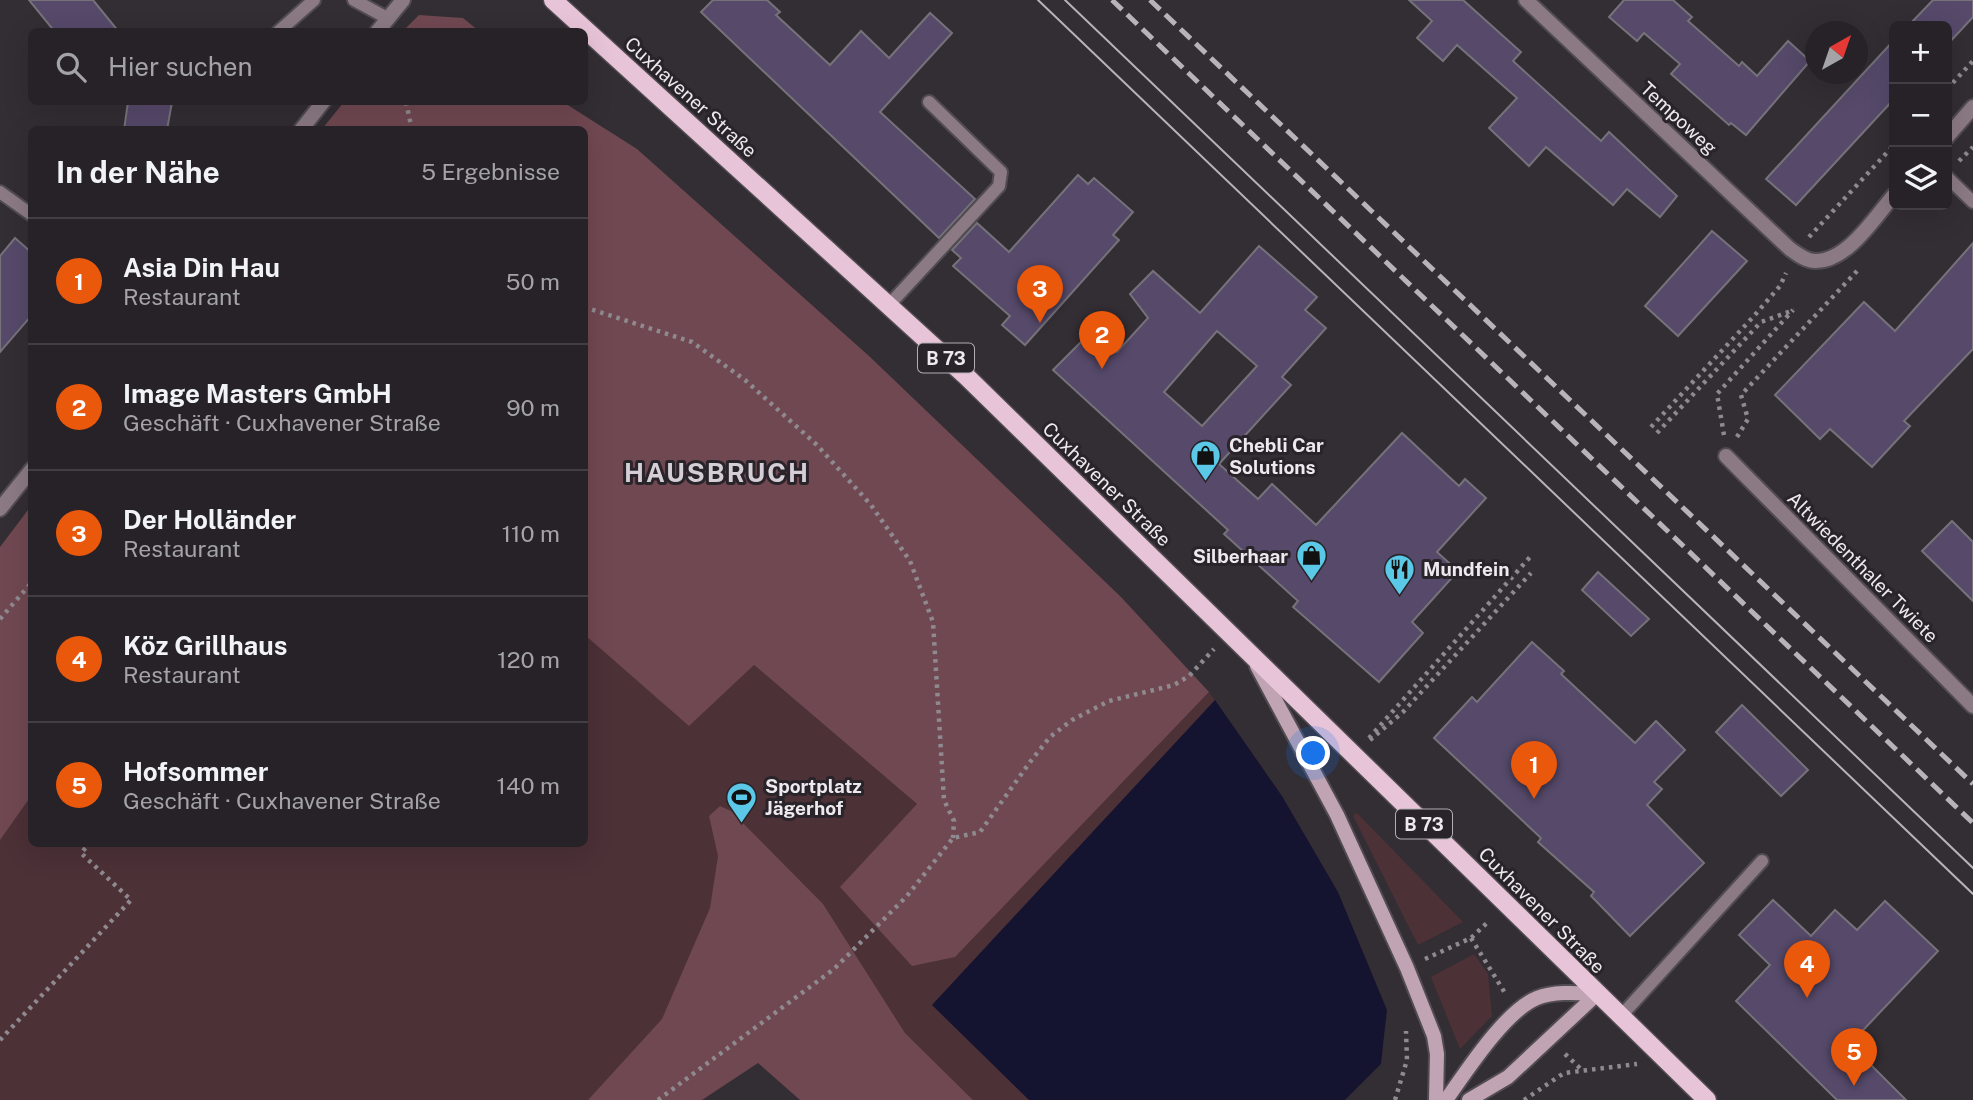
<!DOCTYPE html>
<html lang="de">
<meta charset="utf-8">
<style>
body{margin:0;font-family:"Public Sans",sans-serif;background:#2e2a2f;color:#f1f3f6}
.controls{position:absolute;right:21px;top:21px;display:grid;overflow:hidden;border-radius:10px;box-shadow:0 7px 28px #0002}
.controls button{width:63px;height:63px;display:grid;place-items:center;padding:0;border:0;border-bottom:2px solid #423f44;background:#262227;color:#f1f3f6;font:35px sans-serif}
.compass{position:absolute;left:1805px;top:21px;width:63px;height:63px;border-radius:50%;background:#262227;box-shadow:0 7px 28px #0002;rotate:40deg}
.you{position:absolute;left:1314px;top:754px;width:24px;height:24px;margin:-18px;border:5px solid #fff;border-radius:50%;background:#1a73e8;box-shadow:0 0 0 10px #1a73e833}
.badge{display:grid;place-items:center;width:46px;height:46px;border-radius:50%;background:#ea580c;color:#fff;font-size:23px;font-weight:700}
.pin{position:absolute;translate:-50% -58px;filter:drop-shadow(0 2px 4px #0008)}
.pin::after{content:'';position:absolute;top:37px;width:24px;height:21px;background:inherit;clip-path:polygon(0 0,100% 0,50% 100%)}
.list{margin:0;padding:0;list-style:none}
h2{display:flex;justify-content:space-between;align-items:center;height:91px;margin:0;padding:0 28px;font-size:30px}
h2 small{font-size:23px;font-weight:400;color:#a4a4a7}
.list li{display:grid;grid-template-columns:46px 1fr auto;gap:21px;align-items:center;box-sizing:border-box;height:126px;padding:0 28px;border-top:2px solid #423f44}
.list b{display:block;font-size:26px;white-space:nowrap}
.list p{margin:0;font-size:23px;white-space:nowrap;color:#a4a4a7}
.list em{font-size:23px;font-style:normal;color:#a4a4a7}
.icon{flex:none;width:38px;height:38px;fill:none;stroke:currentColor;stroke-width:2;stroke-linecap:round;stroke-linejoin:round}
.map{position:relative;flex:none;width:1973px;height:1100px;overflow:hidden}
.search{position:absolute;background:#262227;box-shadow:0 7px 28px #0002;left:28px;top:28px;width:560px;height:77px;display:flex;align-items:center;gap:18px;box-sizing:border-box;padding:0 24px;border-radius:10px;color:#a4a4a7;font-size:26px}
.panel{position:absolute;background:#262227;box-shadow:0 7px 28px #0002;left:28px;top:126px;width:560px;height:721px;border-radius:10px}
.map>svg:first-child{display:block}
</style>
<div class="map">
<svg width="1973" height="1100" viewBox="0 0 1973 1100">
<rect width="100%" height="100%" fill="#332d34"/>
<g fill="#4c3137">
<polygon points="585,521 918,805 955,956 1209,692 1282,796 1338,892 1387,1010 1381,1064 1345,1100 973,1100 905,1033 823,905 636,1100 0,1100 0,753 31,715 32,844 584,844"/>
<polygon points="1355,813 1358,814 1463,922 1418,945 1353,816"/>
<polygon points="1474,954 1488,974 1492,1016 1460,1049 1431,977"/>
</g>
<g fill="#704851">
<polygon points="419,15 463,18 479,31 403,31"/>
<polygon points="344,102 563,102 637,149 869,356 1121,597 1209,692 955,957 912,966 840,887 917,804 754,665 689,726 585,635 584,130 322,129"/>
<polygon points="31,506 31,796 0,840 0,547"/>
<polygon points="720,806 731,811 823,904 905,1033 973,1100 800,1100 758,1063 702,1100 588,1100 662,1019 710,908 718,856 709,816"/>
</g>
<polygon fill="#141330" points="1215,700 1282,796 1338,892 1387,1010 1381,1064 1345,1100 1029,1100 932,1005"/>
<g fill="#56496a" stroke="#75727a" stroke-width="2" fill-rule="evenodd">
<polygon points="29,0 93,0 119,32 55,32"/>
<polygon points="713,0 767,0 780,12 776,15 830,65 861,31 889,58 930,13 952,33 880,112 975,199 939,238 701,12"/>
<polygon points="1409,0 1463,0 1521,52 1513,61 1601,141 1609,132 1677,196 1660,217 1627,189 1613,205 1546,147 1529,166 1489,128 1517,98 1457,45 1443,61 1417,38 1432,21"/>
<polygon points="1624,0 1673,0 1692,17 1688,21 1739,66 1742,62 1757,76 1788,41 1810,61 1746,135 1731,123 1729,125 1671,74 1680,64 1644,33 1637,41 1609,17"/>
<polygon points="1933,0 1973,0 1973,17 1947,45 1947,26 1908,26"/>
<polygon points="1894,40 1894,99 1796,205 1766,179"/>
<polygon points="128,102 172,102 167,130 124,130"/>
<polygon points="1078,175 1088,184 1094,178 1133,212 1113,235 1119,240 1025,345 1002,325 1010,316 953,266 961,258 952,250 977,223 1009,252"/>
<polygon points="1712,231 1747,261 1678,336 1645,306"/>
<polygon points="15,238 32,253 32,315 0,352 0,256"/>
<polygon points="1973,243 1973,349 1904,421 1910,426 1872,467 1830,429 1820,439 1775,395 1864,302 1895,331"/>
<path d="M1259,246l58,51 -12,13 21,18 -44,49 9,8 -72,79 39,35 14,-15 44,41 86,-92 57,53 6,-7 21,19 -49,54 21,19 -46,51 11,11 -44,49 -86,-75 5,-6 -74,-67 4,-4 -175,-160 40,-40 24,22 31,-34 -18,-24 23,-23 47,42zM1217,331l40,35 -55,60 -38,-34z"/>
<polygon points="1952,521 1973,542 1973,601 1922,551"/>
<polygon points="1598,572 1649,619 1631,636 1582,590"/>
<polygon points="1532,642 1564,671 1561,674 1635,743 1656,721 1685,750 1654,782 1662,789 1647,805 1704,863 1630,936 1591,896 1594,892 1538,842 1541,838 1434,738 1472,697 1477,702"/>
<polygon points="1742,705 1808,770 1781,796 1716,732"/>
<polygon points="1773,900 1811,936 1835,910 1857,930 1885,901 1938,951 1850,1044 1906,1100 1837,1100 1736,1001 1770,965 1739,935"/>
</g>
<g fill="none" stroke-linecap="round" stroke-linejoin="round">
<defs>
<g id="lane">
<polyline points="354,0 387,18"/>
<polyline points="278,32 314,0"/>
<polyline points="1947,177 1973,202"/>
<polyline points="0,192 32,215"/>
<polyline points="889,305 999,186 1001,172 929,102"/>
<polyline points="1621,1016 1762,861"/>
</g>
<g id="street">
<path d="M1526,0l264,249c7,5 16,12 25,12 32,1 60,-44 79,-66"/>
<polyline points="377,32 403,0"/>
<polyline points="301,130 323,102"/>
<polyline points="1947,137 1973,107"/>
<polyline points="1726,456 1973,706"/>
<polyline points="0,509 32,469"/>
</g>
<g id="secondary">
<polyline points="1257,666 1337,815 1407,968 1434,1036 1437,1054 1436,1100"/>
<path d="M1446,1100c20,-28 59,-89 91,-102 18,-7 40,-5 60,-4"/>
<polyline points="1469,1100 1508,1077 1597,994"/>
</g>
<polyline id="primary" points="553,0 966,376 1707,1100"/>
</defs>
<use href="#lane" stroke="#514b52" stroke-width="16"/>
<use href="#street" stroke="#514b52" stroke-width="18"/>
<use href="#secondary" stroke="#514b52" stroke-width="18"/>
<use href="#primary" stroke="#514b52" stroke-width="21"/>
<g stroke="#8f8a8f" stroke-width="4.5" stroke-dasharray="3.5 5" stroke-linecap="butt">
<polyline points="1947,89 1973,61"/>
<polyline points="406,102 412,130"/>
<polyline points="1959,161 1973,147"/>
<polyline points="1809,237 1894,145"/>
<polyline points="584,307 692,342 745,380 817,445 871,505 910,561 933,622 944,800 954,821 953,838"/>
<polyline points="1651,427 1754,316 1780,286 1786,273"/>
<polyline points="1657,433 1761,322 1794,310"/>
<polyline points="1724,435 1717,394 1793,310"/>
<polyline points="1737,437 1748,419 1741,395 1857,271"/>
<polyline points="0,619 32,582"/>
<polyline points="1369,738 1531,556"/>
<polyline points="1370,740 1403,712 1531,573"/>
<polyline points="1471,938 1505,993"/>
<polyline points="1425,959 1471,938 1489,921"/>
<polyline points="0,1040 131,900 81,853 89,844"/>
<polyline points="1565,1054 1582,1070"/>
<polyline points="658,1100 834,969 907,896 953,838 980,832 1030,762 1050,737 1072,720 1109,701 1174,685 1189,676 1214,649"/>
<polyline points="1395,1100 1407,1060 1406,1031"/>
<polyline points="1524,1100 1564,1073 1637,1064"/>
</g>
<use href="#lane" stroke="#8b7a84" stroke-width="12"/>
<use href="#street" stroke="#8b7a84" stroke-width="14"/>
<use href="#secondary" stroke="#c0a4b3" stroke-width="14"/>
<use href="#primary" stroke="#e8c4d8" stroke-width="18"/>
<g stroke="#b8b3b8" stroke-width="2">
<polyline points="1038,0 1973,894"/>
<polyline points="1065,0 1973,868"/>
</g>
<g stroke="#b8b3b8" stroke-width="5" stroke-dasharray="14 7" stroke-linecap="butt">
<polyline points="1112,0 1973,823"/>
<polyline points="1150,0 1973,784"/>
</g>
</g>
<defs>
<symbol id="shop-pin" viewBox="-11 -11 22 30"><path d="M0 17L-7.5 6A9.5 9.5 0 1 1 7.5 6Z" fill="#5bc8e7" stroke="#29242a"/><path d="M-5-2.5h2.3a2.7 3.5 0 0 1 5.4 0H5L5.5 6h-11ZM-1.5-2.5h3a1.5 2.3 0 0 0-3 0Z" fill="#111"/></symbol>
<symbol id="restaurant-pin" viewBox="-11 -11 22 30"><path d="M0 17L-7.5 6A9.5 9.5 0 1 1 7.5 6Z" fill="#5bc8e7" stroke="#29242a"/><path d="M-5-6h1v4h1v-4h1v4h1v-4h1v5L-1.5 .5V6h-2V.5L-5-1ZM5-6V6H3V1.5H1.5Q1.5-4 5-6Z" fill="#111"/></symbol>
<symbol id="stadium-pin" viewBox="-11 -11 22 30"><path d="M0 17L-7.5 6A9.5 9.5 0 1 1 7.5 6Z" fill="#5bc8e7" stroke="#29242a"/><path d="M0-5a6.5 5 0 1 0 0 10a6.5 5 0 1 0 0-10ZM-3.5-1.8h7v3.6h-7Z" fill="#111"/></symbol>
</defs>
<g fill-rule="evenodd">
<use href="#shop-pin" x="1188" y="438" width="35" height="47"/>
<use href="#shop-pin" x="1294" y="538" width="35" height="47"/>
<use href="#restaurant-pin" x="1382" y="552" width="35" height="47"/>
<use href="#stadium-pin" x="724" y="780" width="35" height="47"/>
</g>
<g text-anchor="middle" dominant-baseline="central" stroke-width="6" stroke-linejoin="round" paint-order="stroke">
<g fill="#29242a" stroke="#b2aeb2" stroke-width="2">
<rect x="918" y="343.5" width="56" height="29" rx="5"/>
<rect x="1396" y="809.5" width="56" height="29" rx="5"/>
</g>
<g font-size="18" font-weight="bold" fill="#ede9ed">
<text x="946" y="358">B 73</text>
<text x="1424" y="824">B 73</text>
</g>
<g font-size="19" fill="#ede9ed" stroke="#29242a">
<text transform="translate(691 97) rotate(42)">Cuxhavener Straße</text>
<text transform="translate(1679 118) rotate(43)">Tempoweg</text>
<text transform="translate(1107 484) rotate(44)">Cuxhavener Straße</text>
<text transform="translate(1863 567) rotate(45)">Altwiedenthaler Twiete</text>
<text transform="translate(1542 910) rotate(45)">Cuxhavener Straße</text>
</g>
<g font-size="19" font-weight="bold" fill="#ede9ed" stroke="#29242a" text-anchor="start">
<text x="1229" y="445">Chebli Car<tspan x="1229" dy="22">Solutions</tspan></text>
<text x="1288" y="556" text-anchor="end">Silberhaar</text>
<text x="1423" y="569">Mundfein</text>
<text x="765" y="786">Sportplatz<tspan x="765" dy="22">Jägerhof</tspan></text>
</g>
<g font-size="26" font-weight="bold" letter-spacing="2" fill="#d6ced7" stroke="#29242a">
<text x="717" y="472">HAUSBRUCH</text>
</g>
</g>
</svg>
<div class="controls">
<button>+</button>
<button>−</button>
<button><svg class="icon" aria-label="layers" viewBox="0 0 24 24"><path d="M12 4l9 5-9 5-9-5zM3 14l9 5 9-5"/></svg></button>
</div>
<svg class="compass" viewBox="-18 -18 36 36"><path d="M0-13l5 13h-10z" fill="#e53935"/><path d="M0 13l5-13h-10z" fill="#a4a4a7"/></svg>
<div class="you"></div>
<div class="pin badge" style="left:1534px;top:799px">1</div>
<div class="pin badge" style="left:1102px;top:369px">2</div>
<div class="pin badge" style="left:1040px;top:323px">3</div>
<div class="pin badge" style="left:1807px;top:998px">4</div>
<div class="pin badge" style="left:1854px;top:1086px">5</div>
<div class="search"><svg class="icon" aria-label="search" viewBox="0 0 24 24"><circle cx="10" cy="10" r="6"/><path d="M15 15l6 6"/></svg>Hier suchen</div>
<section class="panel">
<h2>In der Nähe<small>5 Ergebnisse</small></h2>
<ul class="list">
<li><span class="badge">1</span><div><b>Asia Din Hau</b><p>Restaurant</p></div><em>50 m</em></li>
<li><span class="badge">2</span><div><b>Image Masters GmbH</b><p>Geschäft · Cuxhavener Straße</p></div><em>90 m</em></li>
<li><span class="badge">3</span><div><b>Der Holländer</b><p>Restaurant</p></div><em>110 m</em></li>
<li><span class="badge">4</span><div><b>Köz Grillhaus</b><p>Restaurant</p></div><em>120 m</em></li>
<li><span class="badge">5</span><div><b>Hofsommer</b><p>Geschäft · Cuxhavener Straße</p></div><em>140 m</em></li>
</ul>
</section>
</div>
